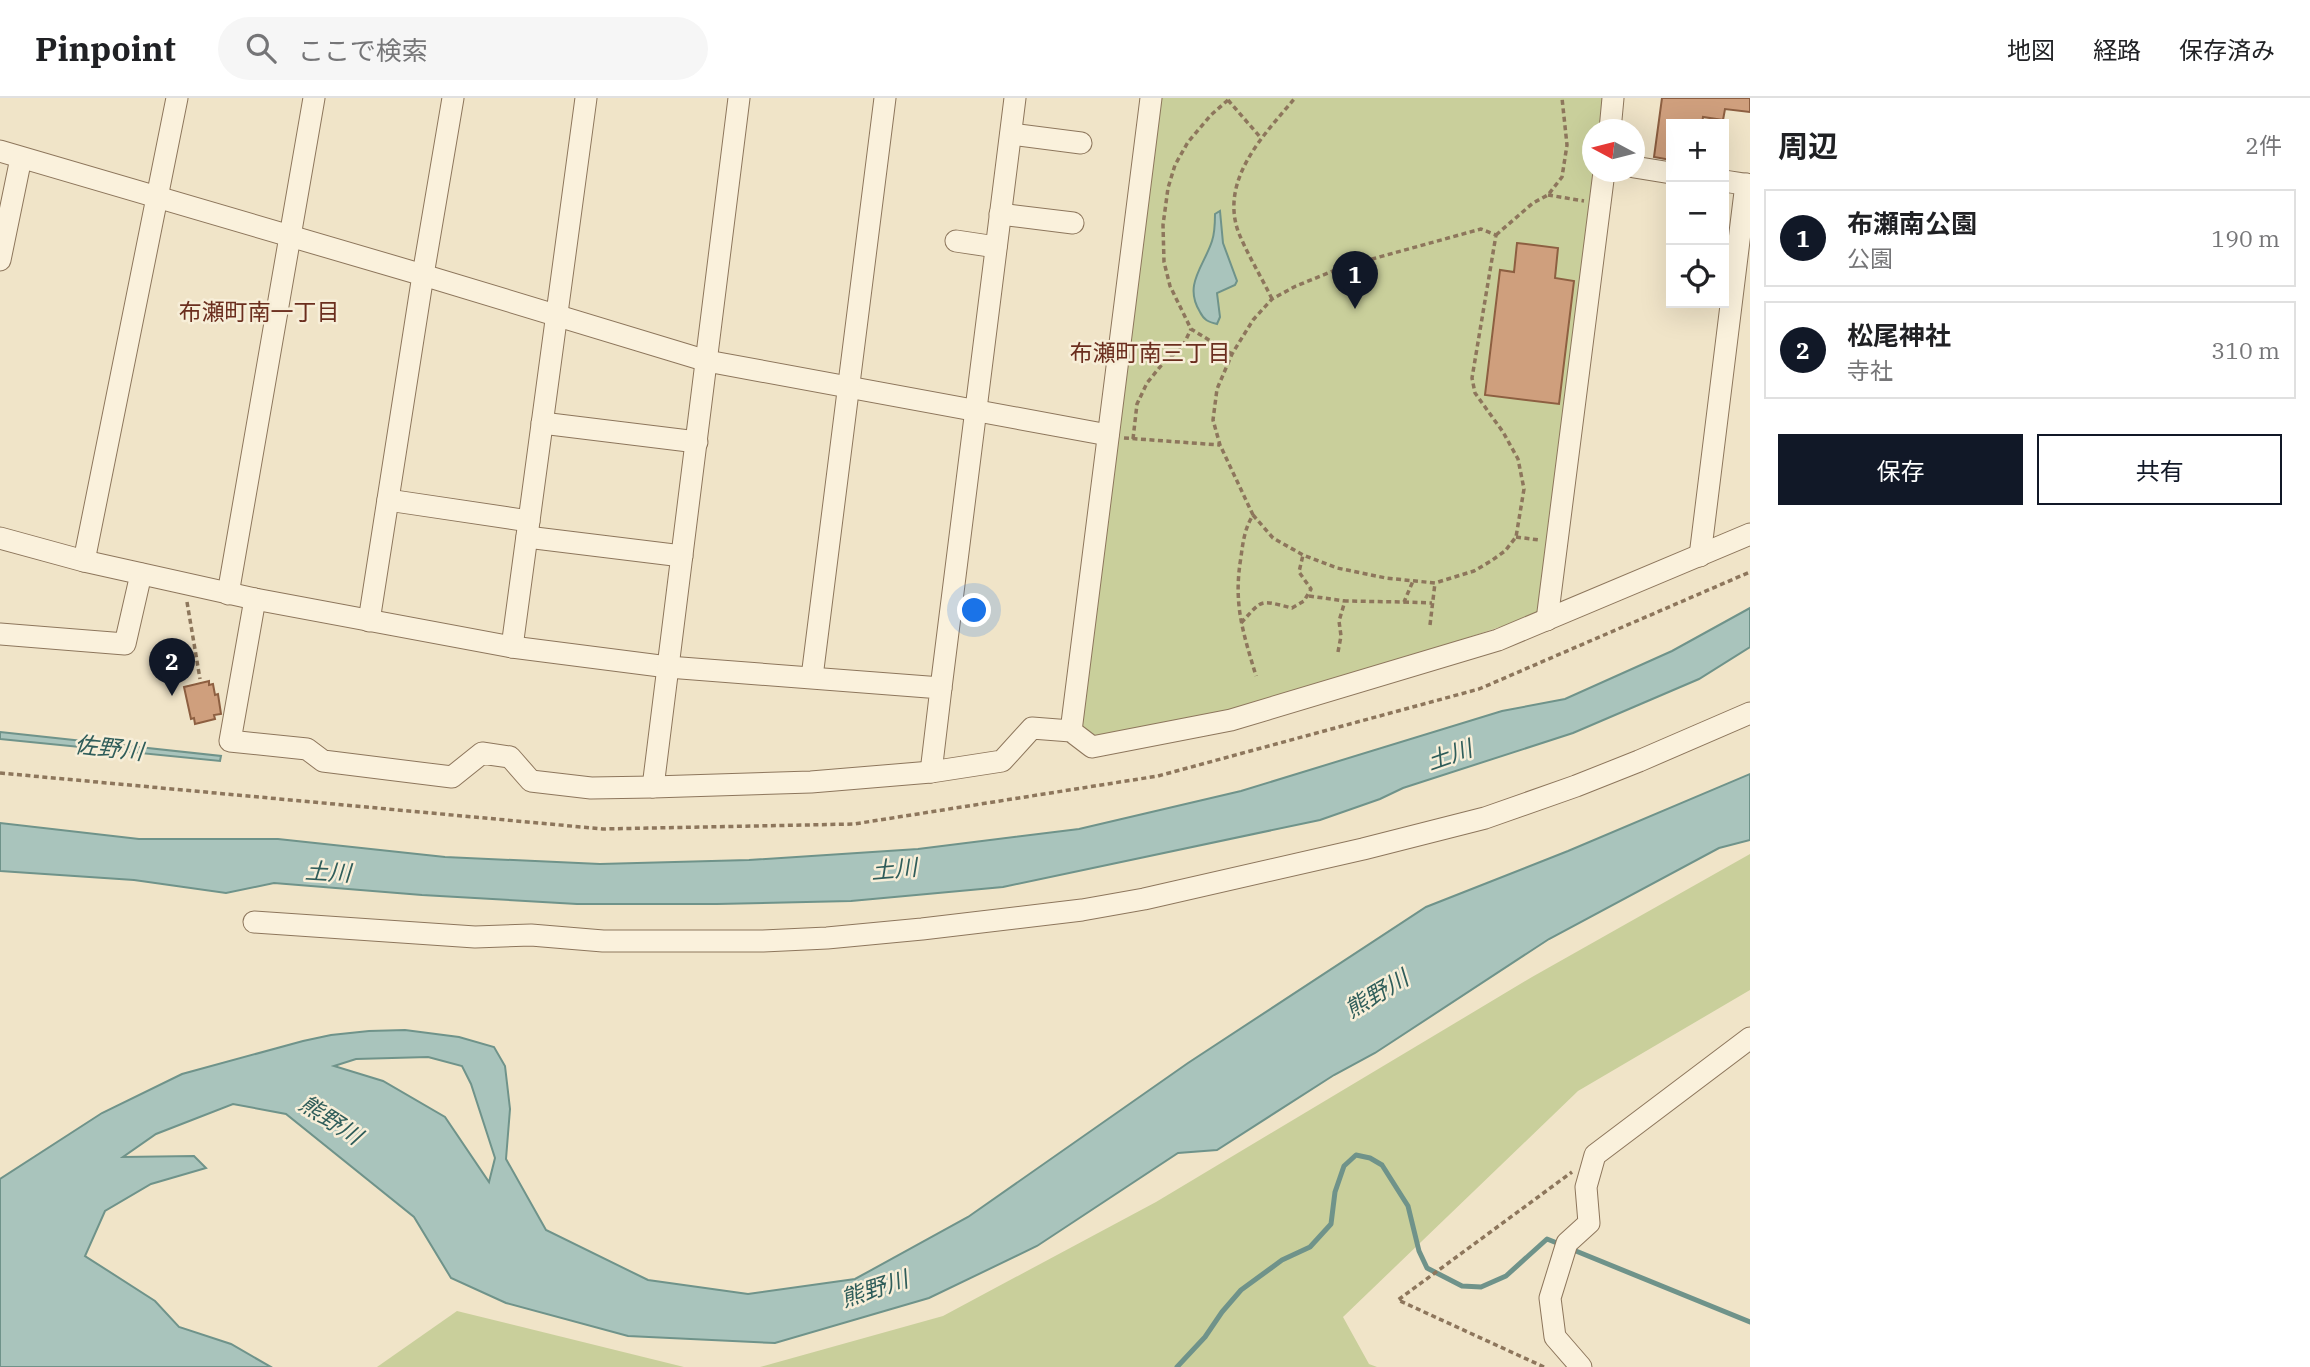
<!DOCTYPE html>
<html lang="ja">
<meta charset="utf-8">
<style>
body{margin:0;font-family:"IBM Plex Serif","Noto Sans JP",serif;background:#f6f6f6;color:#202124}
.controls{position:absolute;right:21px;top:21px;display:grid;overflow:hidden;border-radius:0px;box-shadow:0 7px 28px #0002}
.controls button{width:63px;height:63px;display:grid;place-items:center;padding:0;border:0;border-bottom:2px solid #e0e0e0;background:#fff;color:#202124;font:35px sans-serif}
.compass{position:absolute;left:1582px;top:21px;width:63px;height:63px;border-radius:50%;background:#fff;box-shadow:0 7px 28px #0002;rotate:277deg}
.you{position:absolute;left:975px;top:513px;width:24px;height:24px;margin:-18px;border:5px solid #fff;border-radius:50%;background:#1a73e8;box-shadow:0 0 0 10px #1a73e833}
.badge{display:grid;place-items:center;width:46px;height:46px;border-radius:50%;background:#111827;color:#fff;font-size:23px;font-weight:700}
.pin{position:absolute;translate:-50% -58px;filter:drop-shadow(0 2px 4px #0008)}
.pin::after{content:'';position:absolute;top:37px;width:24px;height:21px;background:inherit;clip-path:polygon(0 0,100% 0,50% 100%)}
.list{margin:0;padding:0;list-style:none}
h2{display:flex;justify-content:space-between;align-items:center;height:91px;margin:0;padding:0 28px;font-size:30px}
h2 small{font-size:23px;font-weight:400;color:#757577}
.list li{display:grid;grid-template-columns:46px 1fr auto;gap:21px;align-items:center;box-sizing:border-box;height:98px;margin:0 14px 14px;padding:0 14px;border:2px solid #e0e0e0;border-radius:0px}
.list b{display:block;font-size:26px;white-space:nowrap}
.list p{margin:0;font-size:23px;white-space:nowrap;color:#757577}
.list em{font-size:23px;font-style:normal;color:#757577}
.actions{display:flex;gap:14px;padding:21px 28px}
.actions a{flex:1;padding:16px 0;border:2px solid #111827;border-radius:0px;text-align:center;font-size:24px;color:#111827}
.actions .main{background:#111827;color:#fff}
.icon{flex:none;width:38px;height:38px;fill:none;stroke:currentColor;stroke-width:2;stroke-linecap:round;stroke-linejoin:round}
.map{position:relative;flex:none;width:1750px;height:1269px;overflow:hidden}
header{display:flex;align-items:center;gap:42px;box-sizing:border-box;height:98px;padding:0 35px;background:#fff;border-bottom:2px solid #e0e0e0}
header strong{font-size:33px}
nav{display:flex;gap:38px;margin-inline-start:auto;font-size:24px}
.search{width:490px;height:63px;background:#f6f6f6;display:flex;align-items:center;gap:18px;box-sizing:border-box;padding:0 24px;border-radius:38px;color:#757577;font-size:26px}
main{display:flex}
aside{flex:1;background:#fff}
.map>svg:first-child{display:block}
</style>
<header>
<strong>Pinpoint</strong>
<div class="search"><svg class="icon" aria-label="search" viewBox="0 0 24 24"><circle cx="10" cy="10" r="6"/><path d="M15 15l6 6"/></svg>ここで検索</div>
<nav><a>地図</a><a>経路</a><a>保存済み</a></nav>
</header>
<main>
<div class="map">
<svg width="1750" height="1269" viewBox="0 0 1750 1269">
<rect width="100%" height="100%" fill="#f0e4c8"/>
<g fill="#c9cf9b">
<polygon points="1159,0 1605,0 1601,31 1592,32 1592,74 1596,74 1539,516 1319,589 1192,623 1094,643 1078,626"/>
<polygon points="1750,756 1750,892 1578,993 1343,1219 1369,1266 1377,1269 760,1269 943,1218 1156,1104 1532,879"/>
<polygon points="457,1213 684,1269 377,1269"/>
</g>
<g fill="#a9c4bc" stroke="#6f938a" stroke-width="2" fill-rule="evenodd">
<path d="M1220,113l3,32 14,38 -2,4 -18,8 3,24 -3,7c-9,-2 -13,-4 -17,-12 -17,-27 4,-46 12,-71 3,-9 3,-17 3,-27z"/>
<polygon points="1750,510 1750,549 1699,581 1573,635 1403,690 1380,701 1320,722 1003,789 851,803 717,806 577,806 422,797 274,785 226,795 134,782 0,773 0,725 139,741 278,741 445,759 600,766 749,762 918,751 1079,731 1241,693 1502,613 1565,601 1672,553"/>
<polygon points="0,634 221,658 220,663 0,641"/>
<path d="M1750,676v66l-31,8 -170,91 -174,114 -41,22 -117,75 -39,3 -141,93 -108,52 -154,45 -147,-7 -122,-33 -55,-25 -37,-61 -128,-103 -53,-10 -77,30 -33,23 71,-1 12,12 -55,16 -46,27 -20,45 70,45 24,26 52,17 40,23h-271v-188l102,-66 80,-39 121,-33 28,-6 38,-4 36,-1 54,7 35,10 11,19 5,43 -4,50 40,71 102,50 100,14 107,-15 113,-62 220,-154 238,-156 142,-56zM428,959l34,9 9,18 24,74 -6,24 -44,-65 -62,-36 -49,-15 22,-7z"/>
</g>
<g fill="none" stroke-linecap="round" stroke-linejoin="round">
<g stroke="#6f938a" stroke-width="5">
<polyline points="1571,1151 1750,1224"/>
<polyline points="1177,1269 1205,1239 1222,1214 1241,1192 1282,1162 1310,1149 1331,1126 1335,1094 1344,1068 1356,1057 1370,1060 1382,1067 1408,1108 1419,1153 1427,1170 1462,1188 1481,1189 1506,1178 1547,1141 1562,1147"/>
</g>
</g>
<g fill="#cf9f7d" stroke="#8d5f41" stroke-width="2">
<polygon points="1662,0 1750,0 1750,14 1725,11 1723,22 1703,19 1702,26 1671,26 1671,62 1654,59"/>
<polygon points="1517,145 1558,150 1555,180 1574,183 1559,306 1485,297 1500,172 1514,174"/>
<polygon points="209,583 209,587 213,586 215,597 218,596 221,616 214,617 215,621 195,626 194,620 191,621 184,589"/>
</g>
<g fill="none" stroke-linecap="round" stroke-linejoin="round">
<defs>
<g id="minor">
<polyline points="1610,32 1613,0"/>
<polyline points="1011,36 1081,45"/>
<polyline points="0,53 423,177 707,263 1108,337"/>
<polyline points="1634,69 1671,75"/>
<polyline points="1724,83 1750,87"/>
<polyline points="1000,116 1073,125"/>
<polyline points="956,143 996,149"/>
<polyline points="0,162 21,60"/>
<polyline points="542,325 697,344"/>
<polyline points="388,402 529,423"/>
<polyline points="527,439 682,458"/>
<polyline points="0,440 84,463 255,501 512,549 668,569 941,590 931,674"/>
<polyline points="1700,458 1746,86"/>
<polyline points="84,463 177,0"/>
<polyline points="228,496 314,0"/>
<polyline points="255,501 230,643 307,651 323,663 452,679 482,655 510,659 531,683 591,690 653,689 811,684 931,674 1002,663 1032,630 1071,633 1092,649 1231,622 1498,542 1750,436"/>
<polyline points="1547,522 1604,74"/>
<polyline points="369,523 423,177 453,0"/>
<polyline points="0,536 125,546 141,476"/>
<polyline points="512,549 586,0"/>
<polyline points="812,579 885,0"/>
<polyline points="941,590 1015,0"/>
<polyline points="1071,633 1151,0"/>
<polyline points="653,689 739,0"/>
<polyline points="254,824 475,839 531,837 603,843 763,843 827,840 922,831 1082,812 1144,801 1363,751 1485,720 1576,688 1639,663 1750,615"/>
<polyline points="1581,1269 1555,1239 1550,1200 1567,1145 1589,1125 1586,1089 1595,1057 1750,940"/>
</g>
</defs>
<use href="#minor" stroke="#8d765c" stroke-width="23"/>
<g stroke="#8d765c" stroke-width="3.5" stroke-dasharray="5 3.5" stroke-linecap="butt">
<polyline points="1228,2 1211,17 1188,44 1175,67 1168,90 1163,127 1164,164 1170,188 1191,231 1232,256"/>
<polyline points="1228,2 1261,40"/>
<polyline points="1548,97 1584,103"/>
<polyline points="1496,137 1533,105 1548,97 1562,79 1567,47 1562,0"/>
<path d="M1272,201c-11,-23 -25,-45 -34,-68 -18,-53 27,-97 57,-133"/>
<polyline points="1124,340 1220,347"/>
<polyline points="1133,341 1137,306 1147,285 1164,264 1182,250 1191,231"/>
<path d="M1253,417l20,23 30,17 34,13 49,10 49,5 39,-12 17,-10 14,-10 11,-14 8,-48 -6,-30 -15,-27 -28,-39 -3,-15 24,-143 -15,-6 -138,38 -47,19 -24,13 -19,21 -21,34 -15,35 -4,31 7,25 33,70c-8,13 -10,26 -12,42 -8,47 2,75 15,119"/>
<polyline points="1516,439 1539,442"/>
<polyline points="1309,498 1345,503"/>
<polyline points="187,504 200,581"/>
<polyline points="1404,504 1432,505"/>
<path d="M1241,525c23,-25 18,-23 51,-15l12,-7 7,-12 -12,-17 4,-17"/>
<polyline points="1430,527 1435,485"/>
<polyline points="1338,554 1341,538 1339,523 1345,503 1404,504 1413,483"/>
<polyline points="0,675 603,731 854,726 1158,678 1479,591 1750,474"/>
<polyline points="1544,1269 1398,1202 1572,1074"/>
</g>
<use href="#minor" stroke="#faf1dc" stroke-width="21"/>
</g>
<g text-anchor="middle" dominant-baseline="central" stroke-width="5" stroke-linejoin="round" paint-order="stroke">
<g font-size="23" fill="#6b2e1e" stroke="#f7eed8">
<text x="259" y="213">布瀬町南一丁目</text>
<text x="1150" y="254">布瀬町南三丁目</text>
</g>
<g font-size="23" font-style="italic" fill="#2f5d5a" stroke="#f7eed8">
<text transform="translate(109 649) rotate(6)">佐野川</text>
<text transform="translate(1449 656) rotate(-19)">土川</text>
<text transform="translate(894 770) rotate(-5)">土川</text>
<text transform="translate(328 773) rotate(3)">土川</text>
<text transform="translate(1376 895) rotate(-31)">熊野川</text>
<text transform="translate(331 1021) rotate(33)">熊野川</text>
<text transform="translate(874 1190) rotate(-18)">熊野川</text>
</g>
</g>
</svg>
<div class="controls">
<button>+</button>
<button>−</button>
<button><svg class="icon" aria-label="locate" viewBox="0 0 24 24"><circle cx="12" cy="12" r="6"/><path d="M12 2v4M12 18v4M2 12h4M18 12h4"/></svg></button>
</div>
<svg class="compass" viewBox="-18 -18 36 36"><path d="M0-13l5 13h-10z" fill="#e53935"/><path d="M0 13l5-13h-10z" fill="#757577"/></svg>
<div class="you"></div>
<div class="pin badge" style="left:1355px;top:211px">1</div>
<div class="pin badge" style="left:172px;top:598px">2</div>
</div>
<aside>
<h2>周辺<small>2件</small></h2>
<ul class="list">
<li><span class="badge">1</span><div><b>布瀬南公園</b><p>公園</p></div><em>190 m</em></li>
<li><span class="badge">2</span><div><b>松尾神社</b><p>寺社</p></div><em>310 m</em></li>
</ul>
<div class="actions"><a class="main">保存</a><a>共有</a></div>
</aside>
</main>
